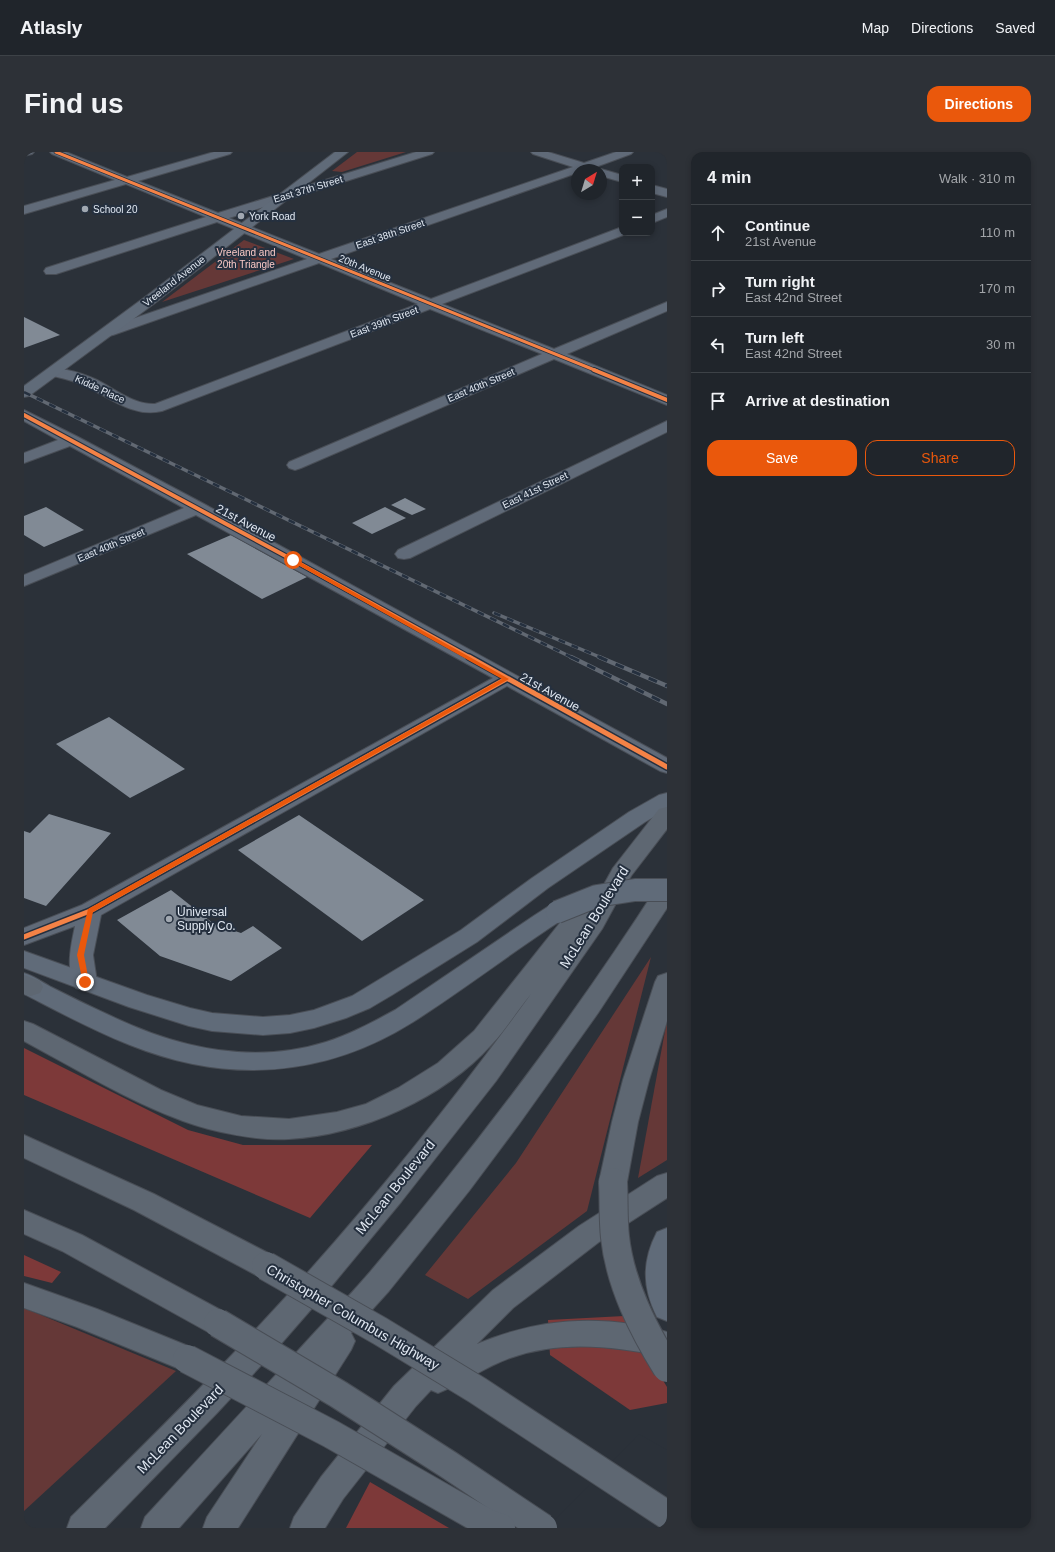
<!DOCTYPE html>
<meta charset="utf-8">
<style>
body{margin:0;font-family:Arial,sans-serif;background:#2d3137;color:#f1f3f6}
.controls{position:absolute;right:12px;top:12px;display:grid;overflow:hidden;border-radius:8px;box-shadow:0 2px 6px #0003}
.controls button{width:36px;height:36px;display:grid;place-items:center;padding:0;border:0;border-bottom:1px solid #3d4247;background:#20252b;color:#f1f3f6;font:20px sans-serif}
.compass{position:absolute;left:547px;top:12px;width:36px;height:36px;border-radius:50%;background:#20252b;box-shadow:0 2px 6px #0003;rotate:38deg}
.stop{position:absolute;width:12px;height:12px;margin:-9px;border:3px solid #ea580c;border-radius:50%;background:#fff}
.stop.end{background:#ea580c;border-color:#fff;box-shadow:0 1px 4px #0008}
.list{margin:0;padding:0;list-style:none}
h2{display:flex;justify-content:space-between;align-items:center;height:52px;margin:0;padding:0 16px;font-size:17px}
h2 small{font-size:13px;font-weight:400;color:#a2a5a9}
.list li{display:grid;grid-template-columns:26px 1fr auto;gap:12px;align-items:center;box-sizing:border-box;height:56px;padding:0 16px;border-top:1px solid #3d4247}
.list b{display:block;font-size:15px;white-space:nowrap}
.list p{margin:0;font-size:13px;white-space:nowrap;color:#a2a5a9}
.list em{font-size:13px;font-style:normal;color:#a2a5a9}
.actions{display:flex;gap:8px;padding:12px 16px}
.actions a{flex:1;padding:9px 0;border:1px solid #ea580c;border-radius:12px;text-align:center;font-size:14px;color:#ea580c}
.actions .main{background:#ea580c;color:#fff}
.icon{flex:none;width:22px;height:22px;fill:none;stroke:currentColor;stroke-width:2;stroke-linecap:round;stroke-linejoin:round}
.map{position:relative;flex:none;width:643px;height:1376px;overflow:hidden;border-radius:12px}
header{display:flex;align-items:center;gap:24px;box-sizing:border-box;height:56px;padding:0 20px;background:#20252b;border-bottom:1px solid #3d4247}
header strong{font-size:19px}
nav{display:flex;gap:22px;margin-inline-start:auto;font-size:14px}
.intro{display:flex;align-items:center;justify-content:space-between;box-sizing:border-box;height:96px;padding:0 24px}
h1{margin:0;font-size:28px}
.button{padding:10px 18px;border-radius:12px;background:#ea580c;color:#fff;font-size:14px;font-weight:700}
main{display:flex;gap:24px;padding:0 24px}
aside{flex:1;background:#20252b;border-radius:12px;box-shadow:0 2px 6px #0003}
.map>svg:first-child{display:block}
</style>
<header>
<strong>Atlasly</strong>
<nav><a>Map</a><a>Directions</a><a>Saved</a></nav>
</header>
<div class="intro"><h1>Find us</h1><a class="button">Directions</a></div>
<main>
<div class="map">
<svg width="643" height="1376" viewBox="0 0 643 1376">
<rect width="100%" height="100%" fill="#2b3139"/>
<g fill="#653837">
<polygon points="333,0 382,0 318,20 308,19"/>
<polygon points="220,88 270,107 138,150"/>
<polygon points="627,805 563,1059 444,1147 401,1123 492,1011"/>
<polygon points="643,868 643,1008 614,1026"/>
<polygon points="0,1156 152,1219 0,1359"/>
</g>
<g fill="#7d3939">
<polygon points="0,896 164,978 219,993 348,993 286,1066 0,943"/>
<polygon points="0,1103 37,1120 28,1131 0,1124"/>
<polygon points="600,1164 643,1235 643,1251 606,1258 526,1203 524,1168"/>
<polygon points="346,1330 425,1376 322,1376"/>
</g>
<polygon fill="#2b3139" points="615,1282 643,1298 643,1376 523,1376"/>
<g fill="#818a95">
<polygon points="0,165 36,183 0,196"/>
<polygon points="381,346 402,357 388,363 367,353"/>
<polygon points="22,355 60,378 20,395 0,383 0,364"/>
<polygon points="361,355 382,366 348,382 328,371"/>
<polygon points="207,383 283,425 238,447 163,402"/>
<polygon points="85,565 161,617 106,646 32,592"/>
<polygon points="25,662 87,681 22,754 0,746 0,679 6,681"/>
<polygon points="275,663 400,748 338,789 214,698"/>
<polygon points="147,738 190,772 217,781 229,774 258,796 207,829 136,804 93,768"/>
</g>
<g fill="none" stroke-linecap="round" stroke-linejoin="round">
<defs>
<g id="minor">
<polygon points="0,0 10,0 8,2 0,4"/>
<path d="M26,0h16l61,25 87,-25h18l-2,2 -92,27 80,32 198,-61h18l-2,2 -203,64 90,36 254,-87 -40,-13 -2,-2h17l36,11 32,-11h17l-2,2 -38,14 -2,2h-14v3l-246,86 100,40 191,-72v6l4,1 -184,70 112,45 113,-47v9l-100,43 100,41v10l-113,-46 -253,109 -6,2 -6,-2 -2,-3 2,-3 253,-108 -112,-45 -268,102c-29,7 -53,-14 -77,-25 -12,-6 -24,-8 -36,-11l-2,-3 2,-3c6,-2 12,0 18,1 11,2 21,6 30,10 18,9 37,25 58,24l263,-100 -99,-41 -206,72 -5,1 -5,-1 -2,-3 2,-3 204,-70 -90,-37 -161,52h-10l-2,-3 2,-3 160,-51 -80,-33 -102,30v-8l91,-26 -63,-26z"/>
<polygon points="577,17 598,23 598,30 577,24 577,18 573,18"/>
<polygon points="628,33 643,37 643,45 628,41"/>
<polygon points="643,57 643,65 628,71 628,63"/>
<path d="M0,258l54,27 126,67 463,254v15l-7,-2 -153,-85 -406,229 -8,40 4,27 -3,6 -9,3 -9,-3c-11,-19 -5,-42 -1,-62l-51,19v-17l58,-23 411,-227 -297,-163 -172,71v-11l160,-67 -114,-62 -46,17v-10l34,-13 -34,-19z"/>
<polygon points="643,269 643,280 386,406 380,407 374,406 371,402 374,398"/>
</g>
<g id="major">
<polygon points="311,0 324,0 131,151 5,244 0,245 0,234 121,145"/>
<polygon points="643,641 643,657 621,670 524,736 453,790 368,843 346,856 322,866 290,876 266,881 239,883 188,879 165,874 105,855 0,816 0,799 123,843 166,856 188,861 239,865 266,863 290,858 328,844 437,778 508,726 605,660 635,643"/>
<path d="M533,752l8,2 4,6 -4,6c-52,33 -100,71 -152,104 -89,56 -186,62 -283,23 -36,-14 -71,-33 -106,-51v-21c10,3 18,9 27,14 20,10 40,20 60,29 67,32 142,49 215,26 25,-8 47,-20 69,-32l140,-95 14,-9z"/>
<path d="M643,1076v93l-10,-4c-15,-30 -15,-56 0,-85z"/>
</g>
<g id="highway">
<path d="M643,655v22l-36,47 -29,53 -106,152 -95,121 -67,81 -54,62 -63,68 -112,115h-38l4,-11c63,-63 127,-125 187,-190 98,-105 189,-217 273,-333 -13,16 -25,35 -39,50 -48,54 -131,91 -203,95 -32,2 -76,-7 -106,-18 -55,-20 -107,-52 -159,-80v-20l9,3 128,66 36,15 44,11 48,3 48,-7 29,-8 32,-16 40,-25 36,-32 85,-107 33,-34 10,-2 11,-20 46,-59z"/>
<path d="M643,729v27l-69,105 -79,111 -50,67 -80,100 -38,42 4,8 -4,9 -113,178h-35l4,-11 55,-83 -83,94h-38l4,-11c50,-55 100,-109 150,-163 25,-28 51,-54 75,-82 104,-123 202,-252 289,-388z"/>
<polygon points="643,821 643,869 625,928 614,970 603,1030 599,1038 589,1041 579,1038 575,1030 588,970 599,928 631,830 634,824"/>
<polygon points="0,823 16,829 19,835 16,841 7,844 0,842"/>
<polygon points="0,983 130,1042 252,1105 256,1114 252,1123 242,1126 232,1123 110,1058 0,1006"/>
<path d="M643,1021v25l-68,44 -86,66 -36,36c50,-21 100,-28 154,-20 12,2 24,4 36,8v22l-5,2c-50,-10 -103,-16 -152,2 -25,9 -47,25 -72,35l-7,-3 -15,16 -73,93 -18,29h-35l4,-11 27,-40 73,-91 99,-96 86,-64 78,-50z"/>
<polygon points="0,1058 58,1083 204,1162 209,1171 204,1180 194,1184 184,1180 38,1099 0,1082"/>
<polygon points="0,1131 73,1157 174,1198 178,1207 174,1216 163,1220 53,1175 0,1156"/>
</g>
</defs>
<use href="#minor" stroke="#494e56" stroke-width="2"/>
<use href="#major" stroke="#494e56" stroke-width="2"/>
<use href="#highway" stroke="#494e56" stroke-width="2"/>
<use href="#minor" fill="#606a78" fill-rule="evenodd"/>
<use href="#major" fill="#606b79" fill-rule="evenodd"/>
<use href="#highway" fill="#5e6772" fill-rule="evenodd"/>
<defs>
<g id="rail-far1">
<polyline points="0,240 549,506"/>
<polyline points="470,461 578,506"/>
</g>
<g id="rail">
<polyline points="547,505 643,552"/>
<polyline points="575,505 643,534"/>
</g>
</defs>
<use href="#rail-far1" stroke="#616872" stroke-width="3.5"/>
<use href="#rail" stroke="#616872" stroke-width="4.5"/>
<use href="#rail-far1" stroke="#25303f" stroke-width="2.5" stroke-dasharray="7" stroke-linecap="butt"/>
<use href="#rail" stroke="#25303f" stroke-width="3" stroke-dasharray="9" stroke-linecap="butt"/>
<defs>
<polyline id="major-bridge" points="533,760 573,744 611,738 643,738"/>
<g id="highway-bridge">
<path d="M589,1030c1,18 0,37 2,55 5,47 28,92 52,131"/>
<polyline points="242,1114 356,1179 453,1238 643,1363"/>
<polyline points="194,1171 314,1242 425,1313 519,1376"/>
<polyline points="163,1207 307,1282 463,1371 477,1376"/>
</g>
</defs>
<use href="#major-bridge" stroke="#494e56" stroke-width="24" stroke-linecap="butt"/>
<use href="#highway-bridge" stroke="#494e56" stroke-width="30" stroke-linecap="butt"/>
<use href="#major-bridge" stroke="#606b79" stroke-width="22"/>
<use href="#highway-bridge" stroke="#5e6772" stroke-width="28"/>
<defs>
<polyline id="cycleway-far2" points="32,0 573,219"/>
<g id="cycleway-far1">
<polyline points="570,218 643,248"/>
<polyline points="0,263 269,408 447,506"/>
</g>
<g id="cycleway">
<polyline points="445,505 643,615"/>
<polyline points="0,785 66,759 482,527"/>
</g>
</defs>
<use href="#cycleway-far2" stroke="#25303f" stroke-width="4.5"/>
<use href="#cycleway-far1" stroke="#25303f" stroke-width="6"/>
<use href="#cycleway" stroke="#25303f" stroke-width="8"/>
<use href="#cycleway-far2" stroke="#f48246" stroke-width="3"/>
<use href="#cycleway-far1" stroke="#f48246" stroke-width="4"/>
<use href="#cycleway" stroke="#f48246" stroke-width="5"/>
</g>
<polygon fill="#ea580c" points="269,406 485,527 69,760 60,803 65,830 64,831 59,831 53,803 64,757 478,527 267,409 266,408"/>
<g fill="#a1a8b1" stroke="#25303f" stroke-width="1.5">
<circle cx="61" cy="57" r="4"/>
<circle cx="217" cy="64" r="4"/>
<circle cx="145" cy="767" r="4"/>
</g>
<g text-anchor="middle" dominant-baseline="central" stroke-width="4" stroke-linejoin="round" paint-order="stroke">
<g font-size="10" fill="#e1e8f2" stroke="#25303f">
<text transform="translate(284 37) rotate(-17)">East 37th Street</text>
<text transform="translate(366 82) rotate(-19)">East 38th Street</text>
<text transform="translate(341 116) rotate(22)">20th Avenue</text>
<text transform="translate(150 129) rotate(-38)">Vreeland Avenue</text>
<text transform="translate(360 170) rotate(-21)">East 39th Street</text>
<text transform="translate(457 233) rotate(-23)">East 40th Street</text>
<text transform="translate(76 237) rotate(25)">Kidde Place</text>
<text transform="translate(511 338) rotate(-26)">East 41st Street</text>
<text transform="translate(87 393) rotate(-23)">East 40th Street</text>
</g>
<g font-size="10" fill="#e1e8f2" stroke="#25303f" text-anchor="start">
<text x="69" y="57">School 20</text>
<text x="225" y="64">York Road</text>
</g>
<g font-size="10" fill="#f9c8c5" stroke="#25303f">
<text x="222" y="100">Vreeland and<tspan x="222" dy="12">20th Triangle</tspan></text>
</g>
<g font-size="12" fill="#e1e8f2" stroke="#25303f">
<text transform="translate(222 371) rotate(28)">21st Avenue</text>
<text transform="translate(526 540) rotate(29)">21st Avenue</text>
</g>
<g font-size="12" fill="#e1e8f2" stroke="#25303f" text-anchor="start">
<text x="153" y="760">Universal<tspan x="153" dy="14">Supply Co.</tspan></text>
</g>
<g font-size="14" fill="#e1e8f2" stroke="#25303f">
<text transform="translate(570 765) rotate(-58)">McLean Boulevard</text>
<text transform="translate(371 1035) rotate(-51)">McLean Boulevard</text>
<text transform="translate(329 1165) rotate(30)">Christopher Columbus Highway</text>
<text transform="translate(156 1277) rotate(-46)">McLean Boulevard</text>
</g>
</g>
</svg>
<div class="controls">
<button>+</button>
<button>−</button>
</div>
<svg class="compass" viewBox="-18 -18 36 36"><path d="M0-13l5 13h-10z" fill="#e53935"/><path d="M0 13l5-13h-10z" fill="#a2a5a9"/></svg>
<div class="stop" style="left:269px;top:408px"></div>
<div class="stop end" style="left:61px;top:830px"></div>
</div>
<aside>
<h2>4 min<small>Walk · 310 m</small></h2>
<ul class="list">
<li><svg class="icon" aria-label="ahead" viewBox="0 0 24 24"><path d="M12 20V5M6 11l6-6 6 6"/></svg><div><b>Continue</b><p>21st Avenue</p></div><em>110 m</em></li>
<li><svg class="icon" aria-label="right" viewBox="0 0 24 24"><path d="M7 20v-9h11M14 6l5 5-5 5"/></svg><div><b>Turn right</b><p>East 42nd Street</p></div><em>170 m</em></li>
<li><svg class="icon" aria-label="left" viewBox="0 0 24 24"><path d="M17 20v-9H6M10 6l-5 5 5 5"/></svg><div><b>Turn left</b><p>East 42nd Street</p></div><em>30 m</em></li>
<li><svg class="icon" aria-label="arrive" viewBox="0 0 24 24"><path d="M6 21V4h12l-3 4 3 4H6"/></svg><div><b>Arrive at destination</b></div></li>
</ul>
<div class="actions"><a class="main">Save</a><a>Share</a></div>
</aside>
</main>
